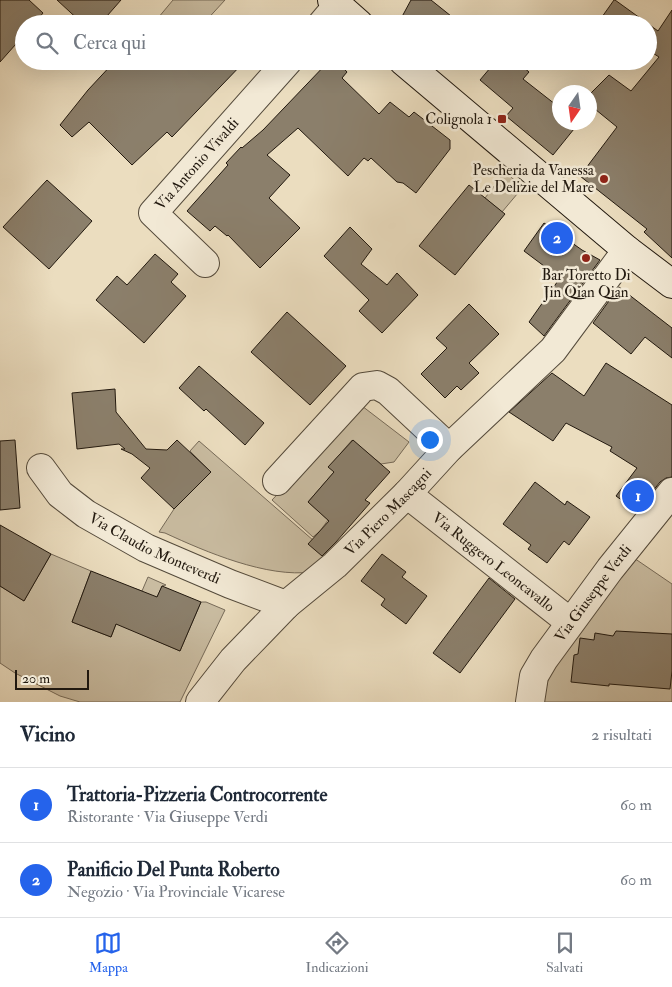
<!DOCTYPE html>
<html lang="it">
<meta charset="utf-8">
<style>
body{margin:0;font-family:"IM FELL Double Pica",serif;background:#f6f6f7;color:#1f2937}
.compass{position:absolute;left:552px;top:85px;width:45px;height:45px;border-radius:50%;background:#fff;box-shadow:0 5px 20px #0002;rotate:193deg}
.scale{position:absolute;left:15px;bottom:12px;width:74px;box-sizing:border-box;padding-left:5px;border:2px solid #22190f;border-top:0;font-size:14px;line-height:18px;white-space:nowrap;color:#22190f;-webkit-text-stroke:4px #f2e9d5;paint-order:stroke}
.you{position:absolute;left:429px;top:439px;width:18px;height:18px;margin:-12px;border:4px solid #fff;border-radius:50%;background:#1a73e8;box-shadow:0 0 0 8px #1a73e833}
.badge{display:grid;place-items:center;width:32px;height:32px;border-radius:50%;background:#2563eb;color:#fff;font-size:16px;font-weight:700}
.pin{position:absolute;translate:-50% -50%;border:2px solid #fff;box-shadow:0 1px 5px #0006}
.list{margin:0;padding:0;list-style:none}
h2{display:flex;justify-content:space-between;align-items:center;height:65px;margin:0;padding:0 20px;font-size:21px}
h2 small{font-size:16px;font-weight:400;color:#747a83}
.list li{display:grid;grid-template-columns:32px 1fr auto;gap:15px;align-items:center;box-sizing:border-box;height:75px;padding:0 20px;border-top:1px solid #e0e1e3}
.list b{display:block;font-size:19px;white-space:nowrap}
.list p{margin:0;font-size:16px;white-space:nowrap;color:#747a83}
.list em{font-size:16px;font-style:normal;color:#747a83}
.icon{flex:none;width:28px;height:28px;fill:none;stroke:currentColor;stroke-width:2;stroke-linecap:round;stroke-linejoin:round}
.map{position:relative;flex:none;width:672px;height:702px;overflow:hidden}
.search{position:absolute;background:#fff;box-shadow:0 5px 20px #0002;left:15px;right:15px;top:15px;height:55px;display:flex;align-items:center;gap:12px;box-sizing:border-box;padding:0 18px;border-radius:28px;color:#747a83;font-size:19px}
.sheet{height:215px;background:#fff}
nav{display:flex;justify-content:space-around;align-items:center;box-sizing:border-box;height:70px;border-top:1px solid #e0e1e3;background:#fff;font-size:14px;color:#747a83}
nav a{display:grid;justify-items:center;gap:2px}
nav .on{color:#2563eb}
.map>svg:first-child{display:block}
</style>
<div class="map">
<svg width="672" height="702" viewBox="0 0 672 702">
<rect width="100%" height="100%" fill="#ebddbf"/>
<filter id="stains"><feTurbulence type="fractalNoise" baseFrequency=".004" numOctaves="4"/><feColorMatrix values="0 0 0 0 .2 0 0 0 0 .09 0 0 0 0 .02 0 0 0 .5 -.17"/></filter>
<radialGradient id="worn" r=".72"><stop offset=".6" stop-color="#630" stop-opacity="0"/><stop offset="1" stop-color="#630" stop-opacity=".3"/></radialGradient>
<g fill="#c9bca1" stroke="#766a58">
<polygon points="173,0 225,0 203,24 164,24 158,18"/>
<polygon points="505,172 523,187 502,212 485,198"/>
<polygon points="362,406 409,442 394,462 381,464 352,440 329,467 334,472 308,502 328,520 320,531 313,537 272,500"/>
<path d="M199,441l130,113 -17,18c-45,6 -106,-20 -147,-39l-6,-1 15,-23 37,-37 -21,-21z"/>
<polygon points="51,554 91,571 72,622 111,637 130,587 142,591 148,577 166,585 162,586 141,634 180,651 201,602 206,602 225,610 180,702 80,702 60,696 15,673 0,663 0,586 24,601"/>
<polygon points="631,556 672,584 672,702 543,702 550,671"/>
</g>
<g fill="#8b7f6b" stroke="#22190f">
<polygon points="0,0 29,0 43,13 34,24 24,24 24,35 0,62"/>
<polygon points="57,0 121,0 100,24 83,24"/>
<polygon points="411,0 431,0 461,24 398,24"/>
<polygon points="614,0 615,0 658,31 672,10 672,258 644,232 647,229 580,176 617,127 590,105 590,94 609,75 631,91 659,57 648,50 648,24 597,24"/>
<polygon points="115,61 245,61 172,137 167,132 132,165 89,122 72,137 60,125 88,90"/>
<polygon points="329,61 337,61 347,72 342,78 379,114 390,102 409,117 414,112 450,140 450,149 416,193 403,183 397,182 371,158 368,161 364,158 348,176 298,128 267,155 290,175 269,198 300,228 260,268 228,235 227,236 215,226 210,231 187,211 228,165 226,163 241,147 242,148 263,130"/>
<polygon points="496,61 516,61 529,72 523,79 560,108 560,122 577,122 578,124 553,155 506,116 513,108 480,80"/>
<polygon points="47,180 92,221 49,269 3,227"/>
<polygon points="469,185 505,214 455,275 419,246"/>
<polygon points="544,223 582,250 600,260 544,336 529,322 560,278 524,251"/>
<polygon points="350,227 372,249 361,264 387,285 397,273 418,295 382,333 359,311 369,300 324,256"/>
<polygon points="155,254 178,274 171,282 186,296 144,343 96,300 117,276 127,285"/>
<polygon points="619,287 672,328 672,358 645,337 631,354 593,323"/>
<polygon points="469,304 499,334 469,363 479,373 461,390 457,386 445,398 421,374 447,348 436,338"/>
<polygon points="287,312 346,366 310,405 251,352"/>
<polygon points="606,363 672,405 672,477 666,478 660,482 637,511 616,496 637,468 610,451 612,447 566,423 553,441 509,412 552,373 584,396"/>
<polygon points="199,366 264,423 245,445 206,409 204,411 179,388"/>
<polygon points="115,389 116,412 146,449 167,450 177,440 211,472 174,509 141,478 150,468 132,454 121,449 125,449 119,444 77,449 72,393"/>
<polygon points="15,440 20,508 0,510 0,441"/>
<polygon points="353,440 390,472 365,500 370,503 336,542 322,556 308,544 329,521 308,502 334,472 328,467"/>
<polygon points="535,482 565,505 567,501 590,517 569,545 564,541 547,563 528,549 531,545 503,524"/>
<polygon points="0,525 51,554 24,601 0,586"/>
<polygon points="382,554 406,572 402,577 427,596 406,624 381,605 385,599 361,581"/>
<polygon points="91,571 157,597 162,586 201,602 180,651 116,624 111,637 72,622"/>
<polygon points="489,578 515,599 460,673 433,653"/>
<polygon points="616,631 672,634 672,671 670,689 609,684 609,686 571,682 574,655 578,654 580,638 594,640 595,633 613,636"/>
</g>
<g fill="none" stroke-linecap="round" stroke-linejoin="round">
<defs>
<g id="street">
<polyline points="322,24 338,5"/>
<path id="s1" d="M205,263l-52,-50 135,-152"/>
<path id="s2" d="M41,468l19,26 26,20 60,34 84,36 56,21"/>
<polyline points="277,481 363,387 377,385 388,391 449,448"/>
<path id="s3" d="M407,494l163,128"/>
<path id="s4" d="M200,702l33,-42 28,-29 25,-26 49,-40 72,-71 42,-46 104,-98 74,-100"/>
<path id="s5" d="M530,702l4,-26 10,-17 66,-90 62,-77"/>
</g>
<g id="secondary">
<polyline points="332,0 359,24"/>
<polyline points="403,61 627,250 672,284"/>
</g>
</defs>
<use href="#street" stroke="#544a3b" stroke-width="30"/>
<use href="#secondary" stroke="#22190f" stroke-width="30"/>
<use href="#street" stroke="#f2e9d5" stroke-width="28"/>
<use href="#secondary" stroke="#f2e9d5" stroke-width="28"/>
</g>
<g fill="#8f2418" stroke="#f2e9d5" stroke-width="2">
<rect x="497" y="114" width="10" height="10" rx="2.5"/>
<circle cx="604" cy="179" r="5"/>
<circle cx="586" cy="258" r="5"/>
</g>
<g text-anchor="middle" dominant-baseline="central" stroke-width="5" stroke-linejoin="round" paint-order="stroke">
<g font-size="15" fill="#22190f" stroke="#f2e9d5" text-anchor="end">
<text x="492" y="119">Colignola 1</text>
<text x="594" y="170">Pescheria da Vanessa<tspan x="594" dy="17">Le Delizie del Mare</tspan></text>
<text x="586" y="275" text-anchor="middle">Bar Toretto Di<tspan x="586" dy="17">Jin Qian Qian</tspan></text>
</g>
<g font-size="15" fill="#22190f" stroke="#f2e9d5">
<text stroke="none"><textPath href="#s1" startOffset="138">Via Antonio Vivaldi</textPath></text>
<text stroke="none"><textPath href="#s4" startOffset="268">Via Piero Mascagni</textPath></text>
<text stroke="none"><textPath href="#s2" startOffset="142">Via Claudio Monteverdi</textPath></text>
<text stroke="none"><textPath href="#s3" startOffset="110">Via Ruggero Leoncavallo</textPath></text>
<text stroke="none"><textPath href="#s5" startOffset="128">Via Giuseppe Verdi</textPath></text>
</g>
</g>
<rect width="100%" height="100%" filter="url(#stains)"/>
<rect width="100%" height="100%" fill="url(#worn)"/>
</svg>
<svg class="compass" viewBox="-18 -18 36 36"><path d="M0-13l5 13h-10z" fill="#e53935"/><path d="M0 13l5-13h-10z" fill="#747a83"/></svg>
<div class="scale">20 m</div>
<div class="you"></div>
<div class="pin badge" style="left:638px;top:496px">1</div>
<div class="pin badge" style="left:557px;top:238px">2</div>
<div class="search"><svg class="icon" aria-label="search" viewBox="0 0 24 24"><circle cx="10" cy="10" r="6"/><path d="M15 15l6 6"/></svg>Cerca qui</div>
</div>
<section class="sheet">
<h2>Vicino<small>2 risultati</small></h2>
<ul class="list">
<li><span class="badge">1</span><div><b>Trattoria-Pizzeria Controcorrente</b><p>Ristorante · Via Giuseppe Verdi</p></div><em>60 m</em></li>
<li><span class="badge">2</span><div><b>Panificio Del Punta Roberto</b><p>Negozio · Via Provinciale Vicarese</p></div><em>60 m</em></li>
</ul>
</section>
<nav>
<a class="on"><svg class="icon" aria-label="map" viewBox="0 0 24 24"><path d="M3 6l6-2 6 2 6-2v14l-6 2-6-2-6 2zM9 4v14M15 6v14"/></svg>Mappa</a>
<a><svg class="icon" aria-label="directions" viewBox="0 0 24 24"><path d="M12 3l9 9-9 9-9-9zM9 14v-3h6M13 9l2 2-2 2"/></svg>Indicazioni</a>
<a><svg class="icon" aria-label="saved" viewBox="0 0 24 24"><path d="M7 4h10v16l-5-4-5 4z"/></svg>Salvati</a>
</nav>
